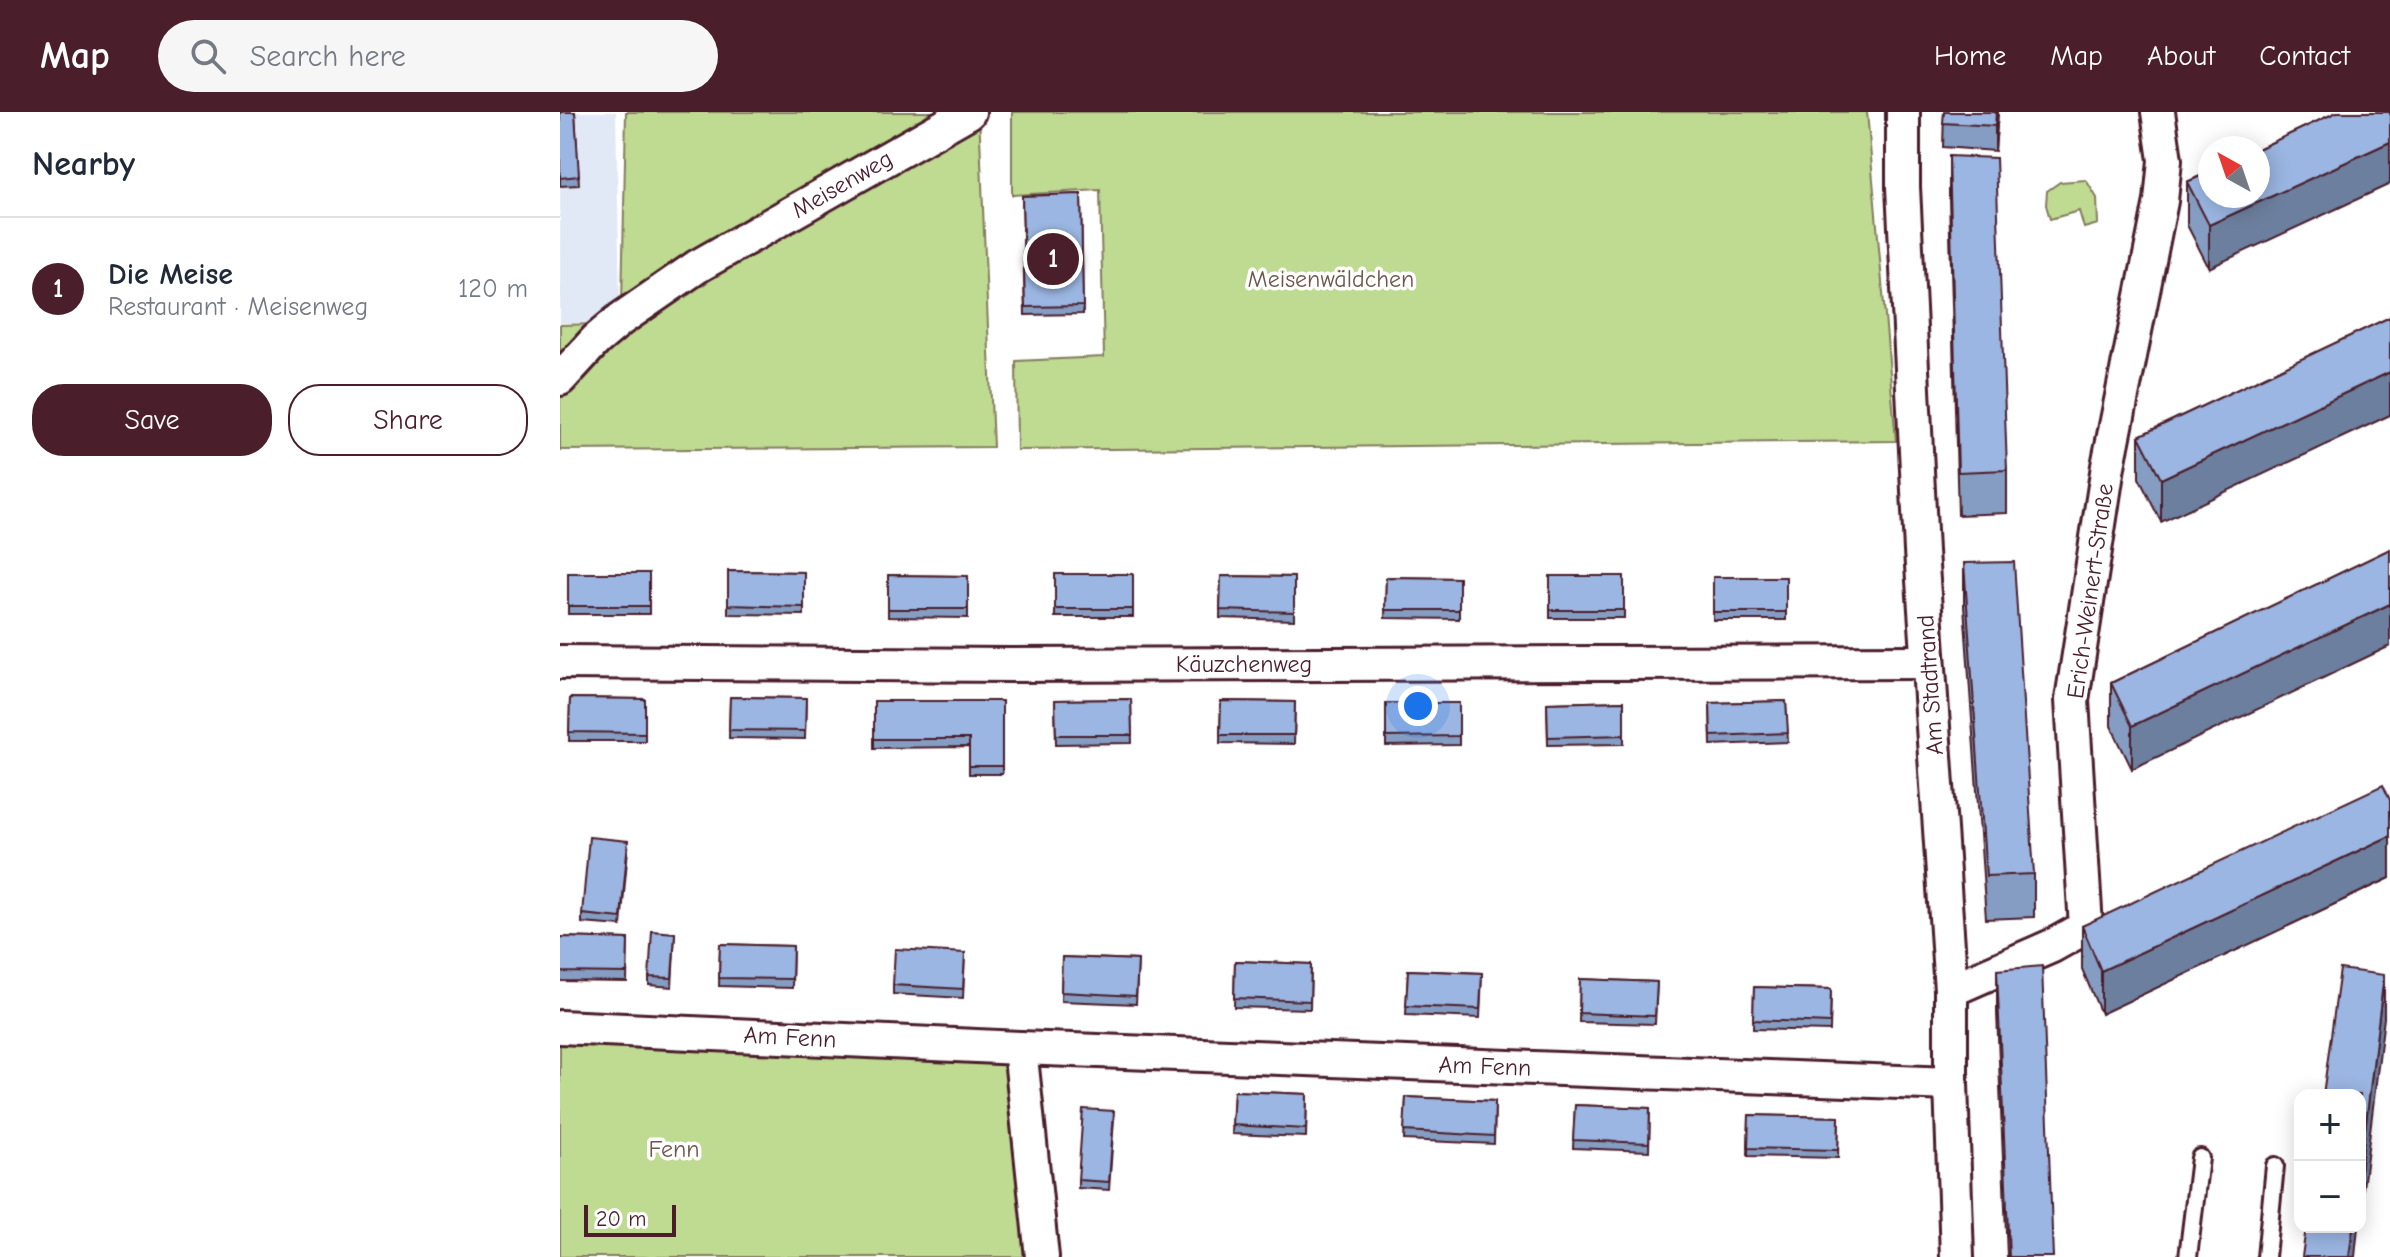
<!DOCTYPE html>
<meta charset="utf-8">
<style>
body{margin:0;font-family:"Comic Neue",sans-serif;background:#f6f6f7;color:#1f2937}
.controls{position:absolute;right:24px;bottom:24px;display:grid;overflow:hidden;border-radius:16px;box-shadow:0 4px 20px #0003}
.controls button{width:72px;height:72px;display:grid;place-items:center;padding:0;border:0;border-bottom:2px solid #e0e1e3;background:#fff;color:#1f2937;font:40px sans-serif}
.compass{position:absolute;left:1638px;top:24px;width:72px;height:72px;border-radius:50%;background:#fff;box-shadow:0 4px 20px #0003;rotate:320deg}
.scale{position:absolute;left:24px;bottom:20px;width:92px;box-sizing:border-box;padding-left:8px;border:4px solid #4a1f2b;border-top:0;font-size:22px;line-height:28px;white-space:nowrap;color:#4a1f2b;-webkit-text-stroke:6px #fff;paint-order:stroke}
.you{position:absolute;left:858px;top:594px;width:28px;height:28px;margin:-20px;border:6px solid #fff;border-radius:50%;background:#1a73e8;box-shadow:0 0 0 12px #1a73e833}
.badge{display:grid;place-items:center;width:52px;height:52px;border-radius:50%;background:#4a1f2b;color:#fff;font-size:26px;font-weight:700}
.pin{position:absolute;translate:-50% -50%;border:4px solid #fff;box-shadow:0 2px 8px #0006}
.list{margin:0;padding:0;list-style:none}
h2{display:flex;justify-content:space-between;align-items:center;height:104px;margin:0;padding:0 32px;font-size:34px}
h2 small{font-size:26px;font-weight:400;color:#747a83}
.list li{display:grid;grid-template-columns:52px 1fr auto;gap:24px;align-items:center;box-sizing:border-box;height:144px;padding:0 32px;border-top:2px solid #e0e1e3}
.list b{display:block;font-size:30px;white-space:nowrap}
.list p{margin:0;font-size:26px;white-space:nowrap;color:#747a83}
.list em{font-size:26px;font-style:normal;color:#747a83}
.actions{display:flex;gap:16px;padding:24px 32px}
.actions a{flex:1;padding:18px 0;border:2px solid #4a1f2b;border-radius:32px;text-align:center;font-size:28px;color:#4a1f2b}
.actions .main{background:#4a1f2b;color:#fff}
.icon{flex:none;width:44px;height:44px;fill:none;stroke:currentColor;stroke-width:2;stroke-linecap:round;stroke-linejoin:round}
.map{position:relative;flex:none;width:1830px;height:1145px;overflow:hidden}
header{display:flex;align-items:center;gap:48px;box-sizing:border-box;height:112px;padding:0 40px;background:#4a1f2b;color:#fff}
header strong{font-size:38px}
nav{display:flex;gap:44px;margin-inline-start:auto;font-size:28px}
.search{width:560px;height:72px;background:#f6f6f7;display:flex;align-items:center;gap:20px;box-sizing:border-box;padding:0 28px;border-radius:44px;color:#747a83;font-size:30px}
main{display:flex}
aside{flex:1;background:#fff}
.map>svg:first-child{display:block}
</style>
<header>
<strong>Map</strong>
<div class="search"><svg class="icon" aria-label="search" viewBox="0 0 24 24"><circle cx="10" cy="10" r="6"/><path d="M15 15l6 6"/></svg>Search here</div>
<nav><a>Home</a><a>Map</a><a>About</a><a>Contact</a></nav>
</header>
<main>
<aside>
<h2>Nearby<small></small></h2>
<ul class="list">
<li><span class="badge">1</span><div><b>Die Meise</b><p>Restaurant · Meisenweg</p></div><em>120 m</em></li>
</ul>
<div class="actions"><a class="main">Save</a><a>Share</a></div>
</aside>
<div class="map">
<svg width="1830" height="1145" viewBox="0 0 1830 1145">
<rect width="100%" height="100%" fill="#fff"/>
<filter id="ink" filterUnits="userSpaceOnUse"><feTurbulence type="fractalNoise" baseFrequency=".0125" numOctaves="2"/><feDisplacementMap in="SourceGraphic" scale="16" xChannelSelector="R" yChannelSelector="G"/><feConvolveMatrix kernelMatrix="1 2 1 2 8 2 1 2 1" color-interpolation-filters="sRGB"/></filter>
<g filter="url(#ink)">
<polygon fill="#e1e9f6" points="0,0 56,0 60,191 34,211 0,211"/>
<g fill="#bfda91" stroke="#847c5e" stroke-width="2">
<polygon points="66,0 419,0 433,335 0,338 0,213 38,212 62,192"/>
<polygon points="452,0 1307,0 1336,329 457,338 456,249 544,245 540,78 452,83"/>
<polygon points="1526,68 1537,86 1538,112 1524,116 1519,99 1490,107 1486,93 1487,79 1500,70"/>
<polygon points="0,924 450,943 469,1145 0,1145"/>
</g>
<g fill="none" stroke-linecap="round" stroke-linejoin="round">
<defs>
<g id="lane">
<polyline points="1628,1145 1640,1046"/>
<polyline points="1706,1145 1715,1054"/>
</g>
<g id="street">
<polyline points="1343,0 1343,75 1361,439 1391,878 1391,972 1397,1145"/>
<polyline points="0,267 36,228 61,207 138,154 409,0"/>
<polyline points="0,550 449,553 1368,550"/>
<polyline points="1391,878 1492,834 1526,815 1512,588 1548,354 1601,89 1605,48 1598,0"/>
<polyline points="0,915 460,936 1391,972"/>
<polyline points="460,936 482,1145"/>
</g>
</defs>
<use href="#lane" stroke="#4a1f2b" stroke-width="22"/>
<use href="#street" stroke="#4a1f2b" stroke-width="38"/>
<use href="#lane" stroke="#fff" stroke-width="16"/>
<use href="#street" stroke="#fff" stroke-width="32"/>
</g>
<g fill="#859dc2" stroke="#4a1f2b" stroke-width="2">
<polygon points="0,0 15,0 19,73 0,74"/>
<polygon points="1384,0 1438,0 1435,39 1383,35"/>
<polygon points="1777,0 1649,156 1627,113 1627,70"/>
<polygon points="1389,44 1447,358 1447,401 1398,403 1389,87"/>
<polygon points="521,82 523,202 465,203 462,84"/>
<polygon points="1830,205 1601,410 1579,366 1579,324"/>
<polygon points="1830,437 1572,657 1551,614 1551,571"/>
<polygon points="1404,451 1474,762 1474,805 1426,807 1404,494"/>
<polygon points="168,459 244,460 244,503 168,502"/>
<rect x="8" y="461" width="81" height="41"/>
<rect x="495" y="462" width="78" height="43"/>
<polygon points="328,463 408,464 408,506 328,505"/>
<polygon points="661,464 734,465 734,508 660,506"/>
<rect x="990" y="464" width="74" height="42"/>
<polygon points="826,465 899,466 899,507 825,506"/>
<rect x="1153" y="465" width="73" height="43"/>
<polygon points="170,585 246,586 245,627 169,626"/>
<polygon points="10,586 85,587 85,629 9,629"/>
<polygon points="571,587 572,631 496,632 495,588"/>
<polygon points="314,589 442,589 442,662 409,662 409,635 314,636"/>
<polygon points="661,589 735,590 734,632 660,631"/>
<polygon points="1064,589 1064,632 988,633 987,591"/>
<polygon points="1226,589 1228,630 1151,633 1150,591"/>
<polygon points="826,591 899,591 899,633 826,634"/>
<polygon points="1830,688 1830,766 1541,902 1522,857 1522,814"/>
<polygon points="68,737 61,814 22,811 22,802"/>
<polygon points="115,821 112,875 89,873 89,865"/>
<polygon points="0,825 68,827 67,870 0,869"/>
<polygon points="160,832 233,834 232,876 159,874"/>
<polygon points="405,841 403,886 333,882 333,873"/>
<polygon points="502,845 578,848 576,892 501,889"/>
<polygon points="675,849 751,852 750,897 674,895"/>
<polygon points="848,858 922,861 920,906 846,903"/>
<polygon points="1437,858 1493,1145 1447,1145 1437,901"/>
<polygon points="1020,867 1097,870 1095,912 1019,910"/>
<polygon points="1194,875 1271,877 1270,919 1193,917"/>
<polygon points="674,979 747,982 746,1025 672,1022"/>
<polygon points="846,985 935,989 934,1032 844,1028"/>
<polygon points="1015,993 1090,996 1089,1039 1013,1036"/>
<polygon points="1189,1003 1279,1005 1278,1046 1188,1044"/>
<polygon points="554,1007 549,1078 518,1076 518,1068"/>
</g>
<g fill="#6c7f9e" stroke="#4a1f2b" stroke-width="2">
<polygon points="1436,0 1438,0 1435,39 1435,14"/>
<polygon points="1830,30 1830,72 1649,156 1649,113"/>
<polygon points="1830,260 1830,303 1601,410 1601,367"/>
<polygon points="1830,492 1830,534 1572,657 1572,614"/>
<polygon points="1830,724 1830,766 1541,902 1541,859"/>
<polygon points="1824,863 1824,906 1800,1101 1800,1059"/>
<polygon points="1793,1115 1798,1115 1795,1145 1789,1145"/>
</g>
<g fill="#9bb6e2" stroke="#4a1f2b" stroke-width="2">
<polygon points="0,0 15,0 19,64 0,66"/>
<polygon points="1384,0 1436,0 1435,14 1383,11"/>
<polygon points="1777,0 1830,0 1830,30 1649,113 1627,70 1650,60 1650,84 1698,84 1698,37"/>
<polygon points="1389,44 1436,46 1447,358 1398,360"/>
<polygon points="521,82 523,194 465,195 462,84"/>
<polygon points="1830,205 1830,260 1601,367 1579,324"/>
<polygon points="1830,437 1830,492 1572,614 1551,571"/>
<polygon points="1454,450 1474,762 1426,764 1404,451"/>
<polygon points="168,459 244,460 244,495 168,493"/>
<rect x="8" y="461" width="81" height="33"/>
<rect x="495" y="462" width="78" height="35"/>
<polygon points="328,463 408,464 408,497 328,497"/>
<polygon points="661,464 734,465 734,500 660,498"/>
<rect x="990" y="464" width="74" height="34"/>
<polygon points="826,465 899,466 899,498 825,498"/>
<rect x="1153" y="465" width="73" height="35"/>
<polygon points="170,585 246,586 245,619 169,618"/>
<polygon points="10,586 85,587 85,621 9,620"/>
<polygon points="571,587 572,623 496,623 495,588"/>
<polygon points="314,589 442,589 442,654 409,654 409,627 314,627"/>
<polygon points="661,589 735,590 734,623 660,623"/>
<polygon points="1064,589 1064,623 988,625 987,591"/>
<polygon points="1226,589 1228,621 1151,624 1150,591"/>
<polygon points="826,591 899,591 899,624 826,625"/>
<polygon points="1823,673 1830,688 1830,724 1541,859 1522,814"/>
<polygon points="29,725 68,729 61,806 22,802"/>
<polygon points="92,819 115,821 112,866 89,865"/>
<polygon points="0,825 68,827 67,861 0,860"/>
<polygon points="160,832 233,834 232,867 159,866"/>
<polygon points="335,837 405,841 403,877 333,873"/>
<polygon points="502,845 578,848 576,884 501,880"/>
<polygon points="675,849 751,852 750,889 674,886"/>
<polygon points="1482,854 1493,1145 1449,1145 1437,858"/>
<polygon points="1780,857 1824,863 1800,1059 1800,983 1763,983"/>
<polygon points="848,858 922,861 920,897 846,894"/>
<polygon points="1020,867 1097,870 1095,904 1019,901"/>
<polygon points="1194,875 1271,877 1270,911 1193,908"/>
<polygon points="674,979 747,982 746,1017 672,1013"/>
<polygon points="846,985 935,989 934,1024 844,1019"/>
<polygon points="1015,993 1090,996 1089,1031 1013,1028"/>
<polygon points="523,997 554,999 549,1070 518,1068"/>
<polygon points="1189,1003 1279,1005 1278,1038 1188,1036"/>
<polygon points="1746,1115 1793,1115 1789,1145 1742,1145"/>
</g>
</g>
<g text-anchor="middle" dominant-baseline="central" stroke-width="7" stroke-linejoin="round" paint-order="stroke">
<g font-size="24" fill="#4a1f2b" stroke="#fff">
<text transform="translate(282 72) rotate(-30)">Meisenweg</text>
<text transform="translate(1530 479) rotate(-82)">Erich-Weinert-Straße</text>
<text x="684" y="552">Käuzchenweg</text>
<text transform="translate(1370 573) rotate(-94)">Am Stadtrand</text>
<text transform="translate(230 925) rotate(3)">Am Fenn</text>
<text transform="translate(925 954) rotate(2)">Am Fenn</text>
</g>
<g font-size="24" fill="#6d574a" stroke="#fff">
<text x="771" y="167">Meisenwäldchen</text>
<text x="114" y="1037">Fenn</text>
</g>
</g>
</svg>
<div class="controls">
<button>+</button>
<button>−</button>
</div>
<svg class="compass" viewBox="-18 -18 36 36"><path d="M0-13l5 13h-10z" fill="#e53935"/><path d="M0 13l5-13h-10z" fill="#747a83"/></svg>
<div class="scale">20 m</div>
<div class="you"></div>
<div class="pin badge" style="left:493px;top:147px">1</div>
</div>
</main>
